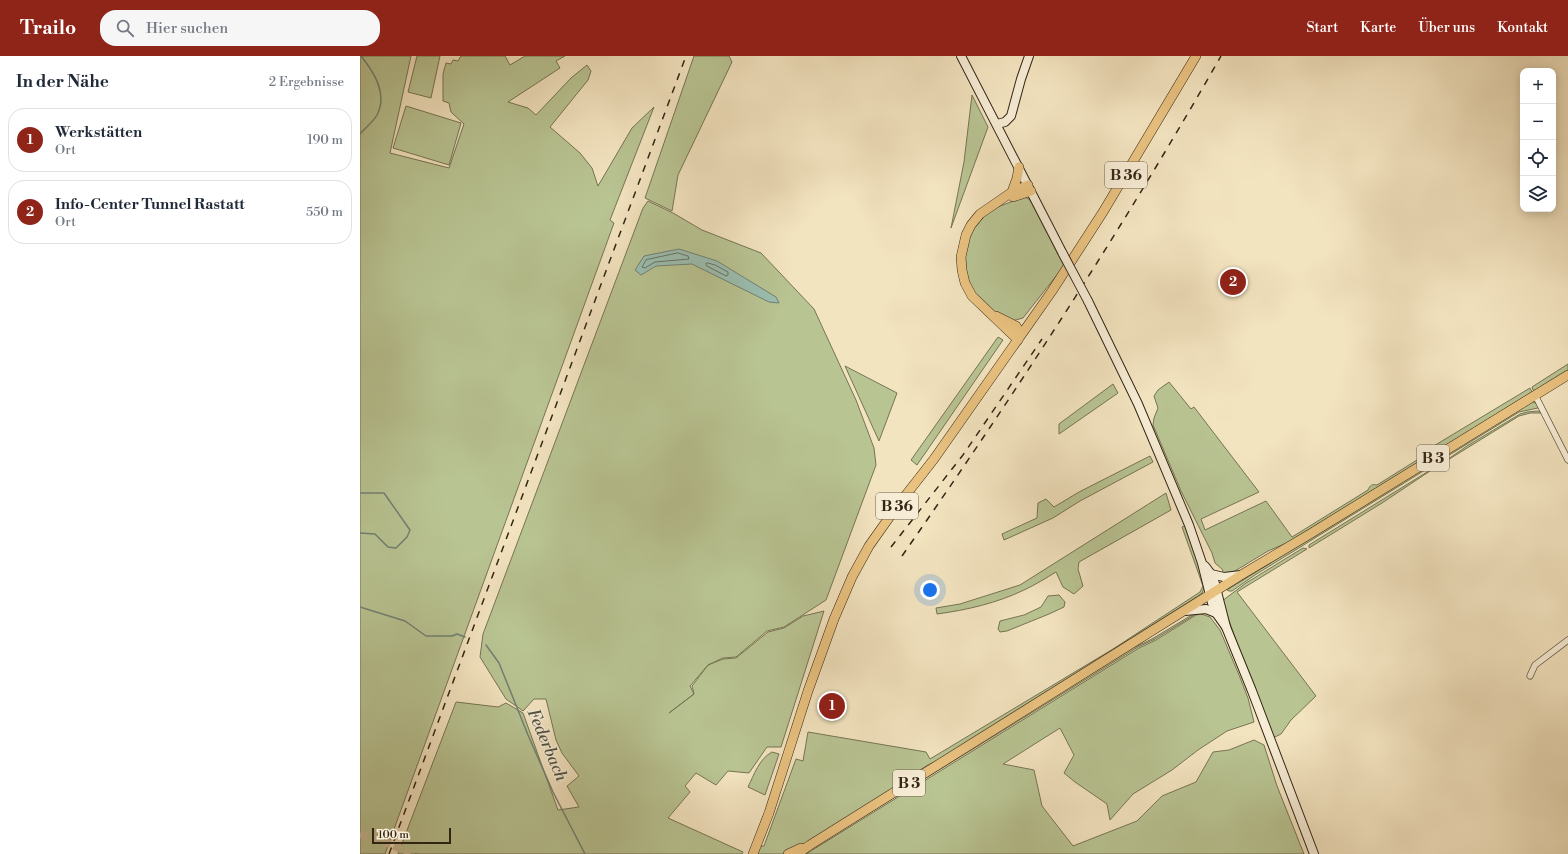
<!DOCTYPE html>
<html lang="de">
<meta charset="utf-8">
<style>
body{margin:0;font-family:"Libre Bodoni",serif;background:#f6f6f7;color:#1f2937}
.controls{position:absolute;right:12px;top:12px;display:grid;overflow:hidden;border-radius:8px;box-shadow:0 2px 10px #0003}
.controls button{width:36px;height:36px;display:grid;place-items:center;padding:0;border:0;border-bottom:1px solid #e0e1e3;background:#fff;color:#1f2937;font:20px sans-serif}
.scale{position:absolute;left:12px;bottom:10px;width:79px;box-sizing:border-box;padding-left:4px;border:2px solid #332514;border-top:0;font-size:11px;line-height:14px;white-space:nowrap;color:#332514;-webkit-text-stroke:3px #f7edd6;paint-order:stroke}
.you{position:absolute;left:570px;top:534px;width:14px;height:14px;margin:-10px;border:3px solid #fff;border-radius:50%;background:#1a73e8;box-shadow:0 0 0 6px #1a73e833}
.badge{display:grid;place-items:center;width:26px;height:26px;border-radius:50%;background:#8f2418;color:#fff;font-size:13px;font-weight:700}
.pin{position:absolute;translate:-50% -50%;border:2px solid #fff;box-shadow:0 1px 4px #0006}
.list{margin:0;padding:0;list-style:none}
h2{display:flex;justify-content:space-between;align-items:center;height:52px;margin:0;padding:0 16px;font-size:17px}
h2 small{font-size:13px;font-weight:400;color:#747a83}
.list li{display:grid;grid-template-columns:26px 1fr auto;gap:12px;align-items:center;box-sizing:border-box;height:64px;margin:0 8px 8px;padding:0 8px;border:1px solid #e0e1e3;border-radius:16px}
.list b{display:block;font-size:15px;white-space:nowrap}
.list p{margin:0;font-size:13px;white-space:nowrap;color:#747a83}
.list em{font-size:13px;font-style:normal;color:#747a83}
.icon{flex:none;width:22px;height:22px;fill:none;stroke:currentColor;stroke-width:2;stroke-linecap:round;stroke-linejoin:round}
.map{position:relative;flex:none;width:1208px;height:798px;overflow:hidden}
header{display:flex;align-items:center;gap:24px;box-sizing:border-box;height:56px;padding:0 20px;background:#8f2418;color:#fff}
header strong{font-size:19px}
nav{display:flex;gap:22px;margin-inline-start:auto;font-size:14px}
.search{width:280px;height:36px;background:#f6f6f7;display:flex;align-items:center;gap:10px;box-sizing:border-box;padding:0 14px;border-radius:16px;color:#747a83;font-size:15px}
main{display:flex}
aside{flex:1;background:#fff}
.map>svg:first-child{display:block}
</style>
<header>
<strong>Trailo</strong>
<div class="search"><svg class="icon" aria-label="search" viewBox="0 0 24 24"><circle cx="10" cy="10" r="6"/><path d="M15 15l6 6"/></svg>Hier suchen</div>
<nav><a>Start</a><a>Karte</a><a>Über uns</a><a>Kontakt</a></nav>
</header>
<main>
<aside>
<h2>In der Nähe<small>2 Ergebnisse</small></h2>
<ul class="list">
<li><span class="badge">1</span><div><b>Werkstätten</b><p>Ort</p></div><em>190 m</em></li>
<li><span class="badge">2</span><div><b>Info-Center Tunnel Rastatt</b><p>Ort</p></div><em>550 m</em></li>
</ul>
</aside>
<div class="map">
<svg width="1208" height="798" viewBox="0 0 1208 798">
<rect width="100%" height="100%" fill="#f3e4c0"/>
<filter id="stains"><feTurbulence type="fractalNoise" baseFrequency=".005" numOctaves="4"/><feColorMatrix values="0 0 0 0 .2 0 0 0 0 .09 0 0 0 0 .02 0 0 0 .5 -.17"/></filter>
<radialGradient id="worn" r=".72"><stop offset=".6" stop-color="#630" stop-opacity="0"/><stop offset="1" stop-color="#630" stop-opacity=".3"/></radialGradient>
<g fill="#b9c493" stroke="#767454">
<polygon points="0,0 51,0 30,97 89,112 104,68 91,56 89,47 83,45 83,18 86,7 91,8 93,4 98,5 101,0 145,0 150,9 165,0 205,0 196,5 200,12 148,46 168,52 176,59 211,22 227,9 231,15 228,24 190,71 220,97 232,112 238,130 272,72 294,51 250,164 254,167 25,798 0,798"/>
<polygon points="57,0 80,0 71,42 48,36"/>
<polygon points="334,0 369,0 372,6 318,119 312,155 285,142"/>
<polygon points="612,39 628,71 591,172 604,106"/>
<polygon points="46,50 101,67 89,109 33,92"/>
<polygon points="664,141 667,142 671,145 704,210 663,262 652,265 639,260 615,240 604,212 606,189 615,169 629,156 640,150"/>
<polygon points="288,145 313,157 342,174 401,197 454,253 496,344 514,392 516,409 466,544 424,571 407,575 376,601 363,602 348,609 330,630 334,638 309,657 334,638 332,630 348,609 363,603 376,602 408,576 424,572 443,560 464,555 421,691 407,691 389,717 368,715 356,729 336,717 325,730 330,736 308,762 383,796 382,798 58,798 56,797 55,798 38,798 96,646 138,651 146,647 163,657 198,754 219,751 207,730 219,720 202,697 196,684 186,643 174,643 163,655 146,643 120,601 123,578 283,152"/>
<polygon points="638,281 643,284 557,409 551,404"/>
<polygon points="1208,308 1208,315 1175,335 1173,334 1172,331"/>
<polygon points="485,310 537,337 519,385"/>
<path d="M809,326l22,27 3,-2 65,85 -58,27 4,11 61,-29 26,36 76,-47c2,-5 4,-6 9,-5l40,-25 5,-6 5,-4 103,-62 2,4 -243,150 -21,9 -38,23 -8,1 1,-5 -8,-7 -3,-10 -31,-62 -28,-66 1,-7 4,-10 -4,-12 4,-6z"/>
<polygon points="753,328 758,337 699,378 699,368"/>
<polygon points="1174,346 1179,350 1178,352 1159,356 895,519 872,535 869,535 867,534 1169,347"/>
<polygon points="1178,355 1182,357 1170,357 1159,360 1078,410 1107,390 1160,358 1167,356"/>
<polygon points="790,400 793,406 720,445 693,462 644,484 642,478 677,462 678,447 686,443 694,451 719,436"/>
<polygon points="1072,413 1073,413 1022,447 949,492 949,489"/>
<path d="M806,437l5,17 -92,52 -1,7 5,17 -9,8 -11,-7 -7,-15c-10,6 -21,13 -32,18 -27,13 -57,20 -87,24l-1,-6 24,-4 60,-19z"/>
<polygon points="826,469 845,530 842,537 838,540 590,698 566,710 537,730 448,786 423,798 397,798 400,790 404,790 436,703 443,705 448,676 566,696 570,703 753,593 840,536 843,530 822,471"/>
<polygon points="943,492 947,493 877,536 956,640 931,664 921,678 915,681 910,679 862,545 886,527"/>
<polygon points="699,539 705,546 704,551 689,558 647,575 640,576 638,573 640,565 664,559 681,551 688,540"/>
<polygon points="839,556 795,583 778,591 443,798 440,798 773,592 792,583 835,557"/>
<polygon points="841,558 850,561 860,574 879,619 888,642 894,666 867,675 838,694 812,714 773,738 750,764 747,748 715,726 704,717 714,699 700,672 643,708 674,714 682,750 713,790 777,765 802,740 836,726 853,696 869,694 894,684 904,689 917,730 944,798 446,798 779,592 796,584 836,559"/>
<path d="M412,696l7,2 -14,41 -17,-8c6,-12 11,-28 24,-35z"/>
</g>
<polygon fill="#9bbfb2" stroke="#718173" points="319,193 357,205 416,241 419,247 409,246 332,208 296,210 281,219 275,214 284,200"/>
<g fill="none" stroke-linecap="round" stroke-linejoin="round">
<g stroke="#677263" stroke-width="1">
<polygon points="318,197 328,200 329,203 295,206 285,212 282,211 286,204"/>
<polygon points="348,207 355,209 368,216 368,219 366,220 347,210 346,208"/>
</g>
<g stroke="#718173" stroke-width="1.5">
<path d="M0,78c5,-6 13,-12 17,-19 11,-21 -3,-43 -16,-59"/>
<polyline points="0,437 24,437 50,474 47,481 36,492 28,491 15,478 0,477"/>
<polyline points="0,551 45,565 66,580 92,580 97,578 105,581"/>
<polyline points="126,589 139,607 168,679 193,736 225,798"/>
</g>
<polyline stroke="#cdbe9e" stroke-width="8" stroke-dasharray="8 4" stroke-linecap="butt" points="0,778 31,788 50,798"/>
<defs>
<g id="street">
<polyline points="1175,339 1208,404"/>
<polyline points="1170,620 1175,609 1208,584"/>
</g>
<g id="secondary">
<polyline points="601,0 703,198"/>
<polyline points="637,68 645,66 651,60 661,23 669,0"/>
<polyline points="728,245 778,348 829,469 842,507 852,547 856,557 866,571"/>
<polyline points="845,510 851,518 854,524 866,571 892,635 954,798"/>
<polyline points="851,518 864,521 881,519"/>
<polyline points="825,555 846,553 856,557"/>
</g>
<g id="primary">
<polyline points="652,136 657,122 659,111"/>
<polyline points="653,141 671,135"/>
<polyline points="636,260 656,270 661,278"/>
<polyline points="658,284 612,240 605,227 602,214 601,201 606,179 611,169 620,158 652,136 668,129"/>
<polyline points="393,798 409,757 448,635 474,563 492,521 509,490 538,449 574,403 692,235 743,156 836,0"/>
<polyline points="428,798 441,792"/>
<polyline points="437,798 450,789 881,519 950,478 1208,319"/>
</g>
</defs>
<use href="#street" stroke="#63553f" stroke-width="7"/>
<use href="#secondary" stroke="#332514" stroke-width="10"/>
<use href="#primary" stroke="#332514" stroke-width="10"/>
<use href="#street" stroke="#f7edd6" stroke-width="5.5"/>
<use href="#secondary" stroke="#f7edd6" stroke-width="8"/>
<use href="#primary" stroke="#eac280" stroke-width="9"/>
<g stroke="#332514" stroke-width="1.5" stroke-dasharray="7 7" stroke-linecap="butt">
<polyline points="531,491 603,399 682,283"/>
<path d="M542,500c113,-162 221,-328 319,-500"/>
<polyline points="29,798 326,0"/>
</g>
<defs>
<polyline id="secondary-bridge" points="703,198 728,245"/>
</defs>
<use href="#secondary-bridge" stroke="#332514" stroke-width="10" stroke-linecap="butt"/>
<use href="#secondary-bridge" stroke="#f7edd6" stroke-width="8"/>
</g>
<g text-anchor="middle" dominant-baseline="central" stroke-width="3" stroke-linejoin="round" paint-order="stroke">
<g fill="#f7edd6" stroke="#6e614e" stroke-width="1">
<rect x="745" y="106" width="42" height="26" rx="3"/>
<rect x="1057" y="389" width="32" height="26" rx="3"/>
<rect x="516" y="437" width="42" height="26" rx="3"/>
<rect x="533" y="714" width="32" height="26" rx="3"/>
</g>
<g font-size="15" font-weight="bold" fill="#332514">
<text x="766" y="119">B 36</text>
<text x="1073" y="402">B 3</text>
<text x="537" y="450">B 36</text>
<text x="549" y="727">B 3</text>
</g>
<g font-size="17" font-style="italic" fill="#525343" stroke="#f7edd6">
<text transform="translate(187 689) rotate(67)">Federbach</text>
</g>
</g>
<rect width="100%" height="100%" filter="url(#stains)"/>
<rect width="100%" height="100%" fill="url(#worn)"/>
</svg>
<div class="controls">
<button>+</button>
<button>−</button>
<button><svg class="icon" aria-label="locate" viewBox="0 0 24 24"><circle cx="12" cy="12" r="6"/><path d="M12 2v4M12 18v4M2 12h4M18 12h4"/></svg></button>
<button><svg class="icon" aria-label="layers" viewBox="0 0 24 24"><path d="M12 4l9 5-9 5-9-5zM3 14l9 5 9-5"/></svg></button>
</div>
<div class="scale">100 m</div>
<div class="you"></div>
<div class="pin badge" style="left:472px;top:650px">1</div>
<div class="pin badge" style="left:873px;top:226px">2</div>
</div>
</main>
